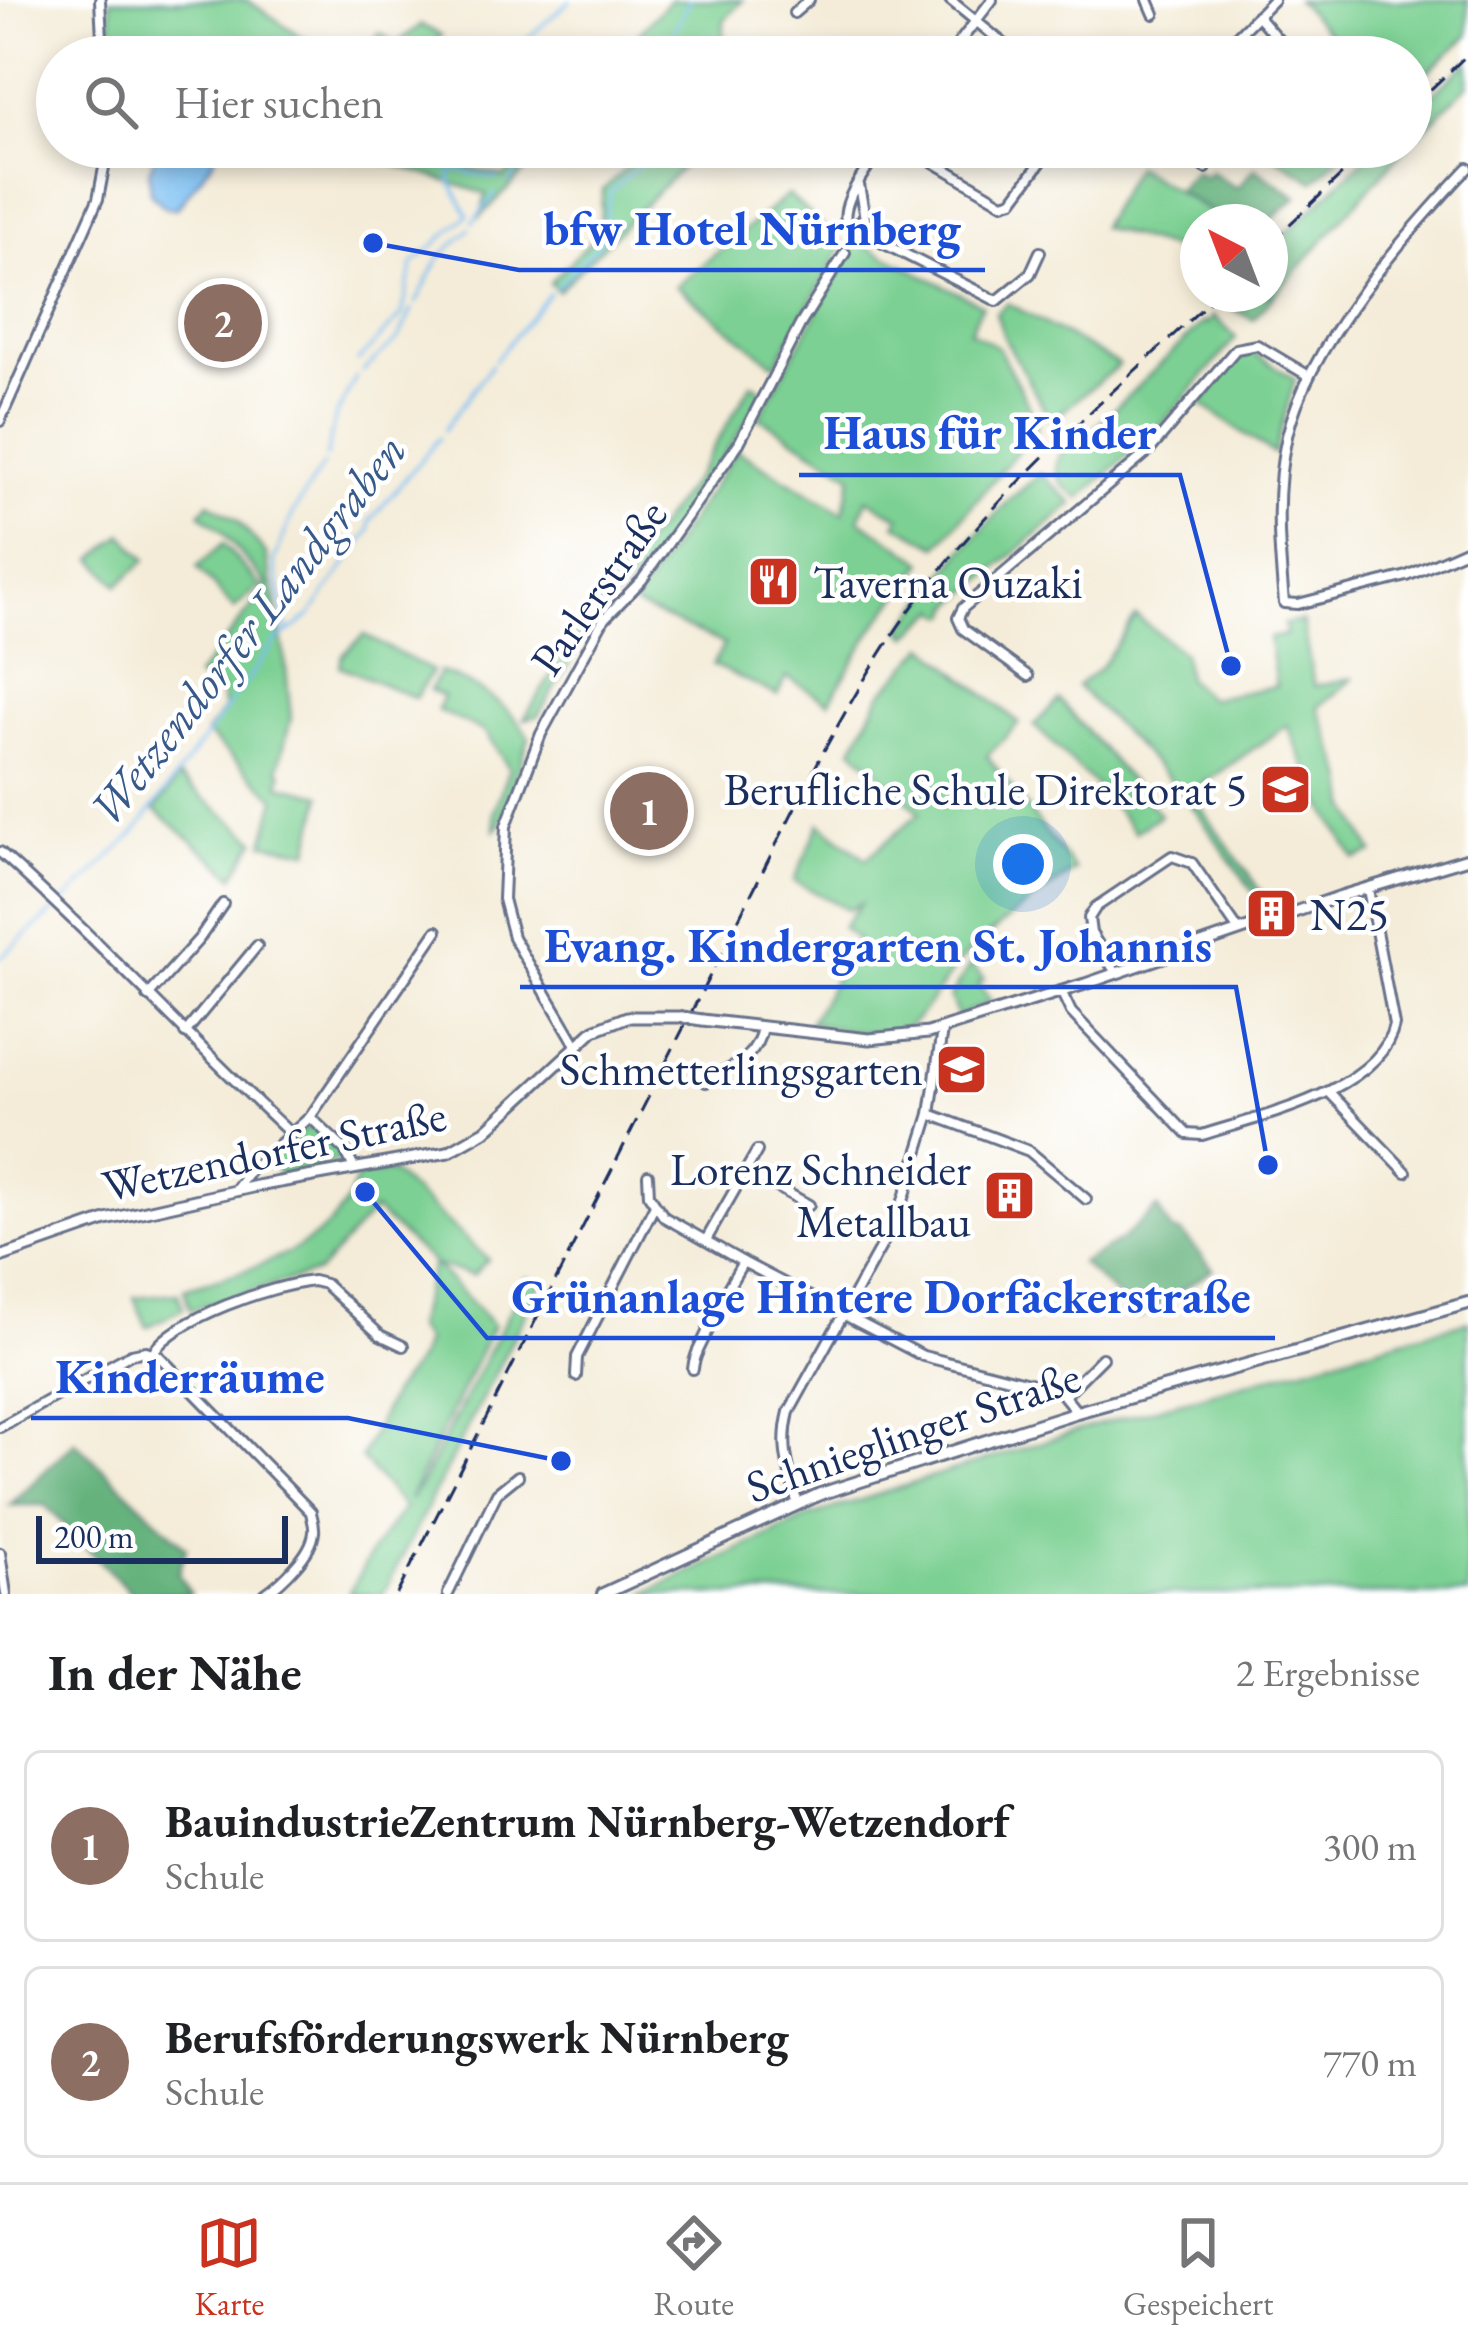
<!DOCTYPE html>
<html lang="de">
<meta charset="utf-8">
<style>
body{margin:0;font-family:"EB Garamond",serif;background:#f6f6f6;color:#202124}
.compass{position:absolute;left:1180px;top:204px;width:108px;height:108px;border-radius:50%;background:#fff;box-shadow:0 6px 18px #0003;rotate:318deg}
.scale{position:absolute;left:36px;bottom:30px;width:252px;box-sizing:border-box;padding-left:12px;border:6px solid #1b2f5e;border-top:0;font-size:33px;line-height:42px;white-space:nowrap;color:#1b2f5e;-webkit-text-stroke:9px #fff;paint-order:stroke}
.you{position:absolute;left:1023px;top:864px;width:42px;height:42px;margin:-30px;border:9px solid #fff;border-radius:50%;background:#1a73e8;box-shadow:0 0 0 18px #1a73e833}
.badge{display:grid;place-items:center;width:78px;height:78px;border-radius:50%;background:#c8321e;color:#fff;font-size:39px;font-weight:700}
.pin{position:absolute;translate:-50% -50%;border:6px solid #fff;box-shadow:0 3px 12px #0006}
.list{margin:0;padding:0;list-style:none}
h2{display:flex;justify-content:space-between;align-items:center;height:156px;margin:0;padding:0 48px;font-size:51px}
h2 small{font-size:39px;font-weight:400;color:#757577}
.list li{display:grid;grid-template-columns:78px 1fr auto;gap:36px;align-items:center;box-sizing:border-box;height:192px;margin:0 24px 24px;padding:0 24px;border:3px solid #e0e0e0;border-radius:18px}
.list b{display:block;font-size:45px;white-space:nowrap}
.list p{margin:0;font-size:39px;white-space:nowrap;color:#757577}
.list em{font-size:39px;font-style:normal;color:#757577}
.icon{flex:none;width:66px;height:66px;fill:none;stroke:currentColor;stroke-width:2;stroke-linecap:round;stroke-linejoin:round}
.map{position:relative;flex:none;width:1468px;height:1594px;overflow:hidden}
.search{position:absolute;background:#fff;box-shadow:0 6px 18px #0003;left:36px;right:36px;top:36px;height:132px;display:flex;align-items:center;gap:30px;box-sizing:border-box;padding:0 42px;border-radius:66px;color:#757577;font-size:45px}
.sheet{height:588px;background:#fff}
nav{display:flex;justify-content:space-around;align-items:center;box-sizing:border-box;height:168px;border-top:3px solid #e0e0e0;background:#fff;font-size:33px;color:#757577}
nav a{display:grid;justify-items:center;gap:6px}
nav .on{color:#c8321e}
.map>svg:first-child{display:block}
</style>
<div class="map">
<svg width="1468" height="1594" viewBox="0 0 1468 1594">
<rect width="100%" height="100%" fill="#fff"/>
<filter id="ink" filterUnits="userSpaceOnUse"><feTurbulence type="fractalNoise" baseFrequency=".00833" numOctaves="2"/><feDisplacementMap in="SourceGraphic" scale="24" xChannelSelector="R" yChannelSelector="G"/><feConvolveMatrix kernelMatrix="1 2 1 2 8 2 1 2 1" color-interpolation-filters="sRGB"/></filter>
<filter id="wash" filterUnits="userSpaceOnUse"><feTurbulence type="fractalNoise" baseFrequency=".004" numOctaves="4" result="noise"/><feDisplacementMap in="SourceGraphic" scale="48" xChannelSelector="R" yChannelSelector="G"/><feGaussianBlur stdDeviation="2.7" result="paint"/><feColorMatrix in="noise" values="0 0 0 0 0 0 0 0 0 0 0 0 0 0 0 0 0 1.4 0 .05"/><feComposite in="paint" operator="in"/></filter>
<g filter="url(#wash)">
<rect width="100%" height="100%" fill="#f4ecd8"/>
<g fill="#7cd093" stroke="#4c8078" stroke-width="3">
<polygon points="110,0 247,0 332,57 112,57"/>
<polygon points="670,0 743,0 724,20 723,57 617,57"/>
<polygon points="1297,0 1468,0 1468,36 1411,86 1411,57 1350,57"/>
<polygon points="421,25 441,35 431,57 362,57 379,33 397,43"/>
<polygon points="1468,61 1468,85 1411,142 1411,115"/>
<polygon points="342,147 387,147 504,177 535,147 549,147 481,216 486,194"/>
<polygon points="649,147 702,147 558,291 550,283 599,232 603,190"/>
<polygon points="1277,147 1349,147 1314,181 1270,153"/>
<polygon points="1377,147 1406,147 1253,319 1217,300 1224,294 1270,294 1270,249"/>
<polygon points="1135,166 1227,222 1198,222 1198,256 1100,227"/>
<polygon points="788,195 844,244 775,365 676,286"/>
<polygon points="856,241 982,305 970,331 998,347 1036,419 1036,429 938,546 896,524 900,517 867,499 859,519 924,562 874,628 829,702 787,677 777,695 713,665 724,644 633,605 737,450 843,513 852,475 759,417"/>
<polygon points="1008,303 1119,365 1057,416 1049,418 1004,337 996,313"/>
<path d="M1214,316l22,22 -74,87 -82,73c-18,-11 -30,-24 -19,-45l16,-8 127,-123 3,2z"/>
<polygon points="1251,352 1295,379 1274,454 1201,404 1236,359"/>
<polygon points="752,383 763,391 746,423 646,567 597,617 538,716 524,719 586,620 694,480"/>
<polygon points="1041,474 1073,504 953,605 951,614 944,615 939,609 908,636 902,630 962,551 1010,499"/>
<polygon points="209,502 237,520 266,554 284,649 291,718 278,769 282,773 280,785 322,795 309,851 264,843 276,798 206,733 224,709 219,688 196,677 252,607 266,584 221,530 200,513"/>
<polygon points="123,534 146,560 118,585 94,559"/>
<polygon points="223,544 260,586 234,609 197,567"/>
<polygon points="1136,616 1183,653 1187,679 1209,699 1276,686 1269,638 1286,635 1284,624 1302,621 1314,686 1354,678 1318,707 1346,779 1348,805 1373,853 1355,859 1320,800 1287,725 1186,796 1077,686 1100,668"/>
<polygon points="364,635 432,671 415,698 340,666 342,656"/>
<path d="M926,646l93,77 -32,33 88,114c-40,30 -84,58 -118,95 -13,15 -37,58 -55,64 -27,10 -66,-2 -93,-6l49,-83 -16,-12 18,-24 -12,5 -54,-28 26,-58 46,36 54,-46 -67,-65 28,-54z"/>
<path d="M439,672c32,9 75,36 90,66l-29,87 -5,5 -1,-18 15,-44 -24,-36 -48,-22 6,-13 -13,-7z"/>
<polygon points="1059,700 1160,815 1135,832 1097,787 1034,725"/>
<polygon points="179,778 256,840 234,876 155,810"/>
<polygon points="1194,798 1271,906 1265,908 1189,802"/>
<polygon points="971,964 984,979 978,984 991,1001 958,1017 950,997"/>
<path d="M308,1126c14,3 31,21 34,34l-62,15 -10,-17z"/>
<path d="M391,1172l97,87 -15,16 -38,-10 58,60 -84,175 12,-16 106,-207 14,6 -158,311h-34l24,-45 31,-41 -43,-50 31,-65 28,-36 5,-16 -10,-14 18,-64 -59,-53 -56,62 -128,38 -6,-21c51,-15 126,-33 158,-80 7,-9 11,-23 16,-34z"/>
<polygon points="178,1293 183,1309 147,1327 134,1297"/>
<polygon points="1468,1321 1468,1594 643,1594 808,1517 1086,1428"/>
</g>
<g fill="#65b27d" stroke="#40706e" stroke-width="3">
<polygon points="1255,168 1297,197 1269,222 1227,222 1176,190 1195,170 1205,177 1210,171 1237,188"/>
<polygon points="1157,1208 1172,1231 1183,1234 1213,1269 1140,1318 1081,1263 1121,1240"/>
<polygon points="75,1442 186,1547 179,1573 190,1594 132,1594 45,1505 10,1505"/>
</g>
<polygon fill="#7cbff2" stroke="#4c77a8" stroke-width="3" points="158,147 168,147 166,153 171,157 183,147 218,149 212,162 177,208 166,208 150,193 149,172"/>
<g fill="none" stroke-linecap="round" stroke-linejoin="round">
<g stroke="#7cbff2" stroke-width="3">
<polyline points="506,57 571,0"/>
<polyline points="662,57 689,0"/>
<polyline points="368,147 391,156 498,179"/>
<polyline points="509,182 527,162"/>
<polyline points="473,222 495,194"/>
<polyline points="556,288 600,242 611,191 660,147"/>
<polyline points="416,303 439,258 470,229"/>
<polyline points="495,360 550,293"/>
<polyline points="358,361 402,315 413,264 468,215 450,180 459,147"/>
<polyline points="362,372 399,338 412,310"/>
<polyline points="444,430 491,365"/>
<polyline points="326,458 335,418 356,377"/>
<polyline points="287,630 274,561 293,513 323,465"/>
<polyline points="62,904 133,835 275,642 309,617 370,530 370,521 439,438"/>
<polyline points="0,958 55,910"/>
</g>
</g>
</g>
<g filter="url(#ink)">
<g fill="none" stroke-linecap="round" stroke-linejoin="round">
<defs>
<g id="minor">
<polyline points="100,0 103,57"/>
<polyline points="950,0 1020,57"/>
<polyline points="1148,0 1154,14"/>
<polyline points="794,13 809,0"/>
<polyline points="1257,15 1293,57"/>
<polyline points="948,57 992,0"/>
<polyline points="1216,57 1273,0"/>
<polyline points="908,147 1003,203 1013,200 1052,147"/>
<polyline points="1133,147 1138,147"/>
<polyline points="1176,147 1206,168"/>
<path d="M1468,168c-64,68 -160,177 -181,268 -13,55 -8,112 -3,167l14,1 109,-28 61,-27"/>
<path d="M859,185l6,33 -12,8 -7,-4c-5,-22 23,-56 36,-75"/>
<polyline points="860,224 869,236 997,301 1030,274 1040,252"/>
<polyline points="0,421 98,199 108,147"/>
<polyline points="1028,676 963,629 958,618 963,608 1149,451 1236,349 1257,345 1309,376"/>
<path d="M0,852c101,90 191,189 290,281"/>
<polyline points="1116,973 1091,933 1089,918 1096,907 1172,856 1192,863 1239,931"/>
<path d="M1061,991l10,21 116,122 15,1c55,-18 179,-44 192,-110l-26,-136"/>
<polyline points="148,996 199,939 223,904"/>
<polyline points="185,1033 257,946"/>
<polyline points="575,1043 513,937 503,899 506,826 541,734 604,619 642,580 739,443 800,325 845,253"/>
<path d="M706,1082c25,-15 51,-23 56,-55"/>
<polyline points="1330,1093 1406,1172"/>
<polyline points="930,1114 1029,1151 1086,1199"/>
<polyline points="310,1117 345,1150 354,1168"/>
<polyline points="747,1170 809,1205"/>
<polyline points="648,1175 649,1195 664,1217 743,1262 923,1356 1060,1391 1077,1412"/>
<polyline points="235,1191 249,1172 310,1117 437,931"/>
<polyline points="706,1240 757,1151"/>
<path d="M153,1352c25,-35 117,-66 160,-71l12,3 55,51 23,11"/>
<path d="M693,1369c1,-20 18,-35 19,-54l31,-53"/>
<polyline points="576,1376 577,1357 654,1207"/>
<polyline points="1065,1395 1102,1358"/>
<path d="M0,1427l131,-73 15,-3 12,4 153,157c1,7 4,13 3,20 -2,22 -32,50 -49,62"/>
<path d="M797,1502c-8,-33 -17,-55 -8,-90l110,-198 31,-100 12,-84"/>
<polyline points="0,1553 6,1594"/>
<polyline points="448,1594 497,1493 518,1476"/>
</g>
<g id="tertiary">
<polyline points="702,1020 869,1039 928,1033 1085,984 1341,896 1468,858"/>
<polyline points="0,1257 106,1220 257,1186 448,1152 485,1131 594,1030 627,1017 682,1017"/>
</g>
<polyline id="secondary" points="603,1594 820,1494 1077,1412 1468,1303"/>
</defs>
<use href="#minor" stroke="#677189" stroke-width="14"/>
<use href="#tertiary" stroke="#677189" stroke-width="15"/>
<use href="#secondary" stroke="#677189" stroke-width="16"/>
<use href="#minor" stroke="#fff" stroke-width="8"/>
<use href="#tertiary" stroke="#fff" stroke-width="9"/>
<use href="#secondary" stroke="#fff" stroke-width="10"/>
<g stroke="#1b2f5e" stroke-width="3" stroke-dasharray="18 9" stroke-linecap="butt">
<polyline points="1411,108 1468,54"/>
<polyline points="1270,243 1371,147"/>
<path d="M397,1594l424,-838c35,-64 71,-127 118,-184 81,-102 184,-188 278,-278"/>
</g>
<defs>
<polyline id="tertiary-bridge" points="682,1017 702,1020"/>
</defs>
<use href="#tertiary-bridge" stroke="#677189" stroke-width="15" stroke-linecap="butt"/>
<use href="#tertiary-bridge" stroke="#fff" stroke-width="9"/>
</g>
</g>
<defs>
<symbol id="restaurant-square" viewBox="-11 -11 22 22"><rect x="-9" y="-9" width="18" height="18" rx="4" fill="#c8321e" stroke="#fff"/><path d="M-5-6h1v4h1v-4h1v4h1v-4h1v5L-1.5 .5V6h-2V.5L-5-1ZM5-6V6H3V1.5H1.5Q1.5-4 5-6Z" fill="#fff"/></symbol>
<symbol id="school-square" viewBox="-11 -11 22 22"><rect x="-9" y="-9" width="18" height="18" rx="4" fill="#c8321e" stroke="#fff"/><path d="M0-5L7-2L0 1L-7-2ZM-4 1L0 2.5L4 1V4Q0 6-4 4Z" fill="#fff"/></symbol>
<symbol id="building-square" viewBox="-11 -11 22 22"><rect x="-9" y="-9" width="18" height="18" rx="4" fill="#c8321e" stroke="#fff"/><path d="M-4-6H4V6H1V3H-1V6H-4ZM-2.5-4.3h1.7v1.8h-1.7ZM.8-4.3h1.7v1.8H.8ZM-2.5-1h1.7V.8h-1.7ZM.8-1h1.7V.8H.8Z" fill="#fff"/></symbol>
</defs>
<g fill-rule="evenodd">
<use href="#restaurant-square" x="744" y="552" width="59" height="59"/>
<use href="#school-square" x="1256" y="760" width="59" height="59"/>
<use href="#building-square" x="1242" y="884" width="59" height="59"/>
<use href="#school-square" x="932" y="1040" width="59" height="59"/>
<use href="#building-square" x="980" y="1166" width="59" height="59"/>
</g>
<g text-anchor="middle" dominant-baseline="central" stroke-width="9" stroke-linejoin="round" paint-order="stroke">
<g font-size="45" fill="#1b2f5e" stroke="#fff" text-anchor="end">
<text x="813" y="582" text-anchor="start">Taverna Ouzaki</text>
<text x="1247" y="789">Berufliche Schule Direktorat 5</text>
<text x="1310" y="914" text-anchor="start">N25</text>
<text x="923" y="1069">Schmetterlingsgarten</text>
<text x="971" y="1169">Lorenz Schneider<tspan x="971" dy="52">Metallbau</tspan></text>
</g>
<g font-size="45" fill="#1b2f5e" stroke="#fff">
<text transform="translate(598 587) rotate(-55)">Parlerstraße</text>
<text transform="translate(274 1150) rotate(-12)">Wetzendorfer Straße</text>
<text transform="translate(913 1431) rotate(-19)">Schnieglinger Straße</text>
</g>
<g font-size="48" font-style="italic" fill="#385a8a" stroke="#fff">
<text transform="translate(247 629) rotate(-52)">Wetzendorfer Landgraben</text>
</g>
</g>
<path fill="none" stroke="#1d4ed8" stroke-width="4.5" d="M373 243L519 270H985M1231 666L1180 475H799M1268 1165L1236 987H520M365 1192L487 1338H1275M561 1461L348 1418H31"/>
<g fill="#1d4ed8" stroke="#fff" stroke-width="4.5">
<circle cx="373" cy="243" r="12"/>
<circle cx="1231" cy="666" r="12"/>
<circle cx="1268" cy="1165" r="12"/>
<circle cx="365" cy="1192" r="12"/>
<circle cx="561" cy="1461" r="12"/>
</g>
<g font-size="48" text-anchor="middle" font-weight="bold" fill="#1d4ed8" stroke="#fff" stroke-width="9" stroke-linejoin="round" paint-order="stroke">
<text x="752" y="245">bfw Hotel Nürnberg</text>
<text x="990" y="449">Haus für Kinder</text>
<text x="878" y="962">Evang. Kindergarten St. Johannis</text>
<text x="881" y="1313">Grünanlage Hintere Dorfäckerstraße</text>
<text x="190" y="1393">Kinderräume</text>
</g>
</svg>
<svg class="compass" viewBox="-18 -18 36 36"><path d="M0-13l5 13h-10z" fill="#e53935"/><path d="M0 13l5-13h-10z" fill="#757577"/></svg>
<div class="scale">200 m</div>
<div class="you"></div>
<div class="pin badge" style="left:649px;top:811px;background:#8d6e63">1</div>
<div class="pin badge" style="left:223px;top:323px;background:#8d6e63">2</div>
<div class="search"><svg class="icon" aria-label="search" viewBox="0 0 24 24"><circle cx="10" cy="10" r="6"/><path d="M15 15l6 6"/></svg>Hier suchen</div>
</div>
<section class="sheet">
<h2>In der Nähe<small>2 Ergebnisse</small></h2>
<ul class="list">
<li><span class="badge" style="background:#8d6e63">1</span><div><b>BauindustrieZentrum Nürnberg-Wetzendorf</b><p>Schule</p></div><em>300 m</em></li>
<li><span class="badge" style="background:#8d6e63">2</span><div><b>Berufsförderungswerk Nürnberg</b><p>Schule</p></div><em>770 m</em></li>
</ul>
</section>
<nav>
<a class="on"><svg class="icon" aria-label="map" viewBox="0 0 24 24"><path d="M3 6l6-2 6 2 6-2v14l-6 2-6-2-6 2zM9 4v14M15 6v14"/></svg>Karte</a>
<a><svg class="icon" aria-label="directions" viewBox="0 0 24 24"><path d="M12 3l9 9-9 9-9-9zM9 14v-3h6M13 9l2 2-2 2"/></svg>Route</a>
<a><svg class="icon" aria-label="saved" viewBox="0 0 24 24"><path d="M7 4h10v16l-5-4-5 4z"/></svg>Gespeichert</a>
</nav>
